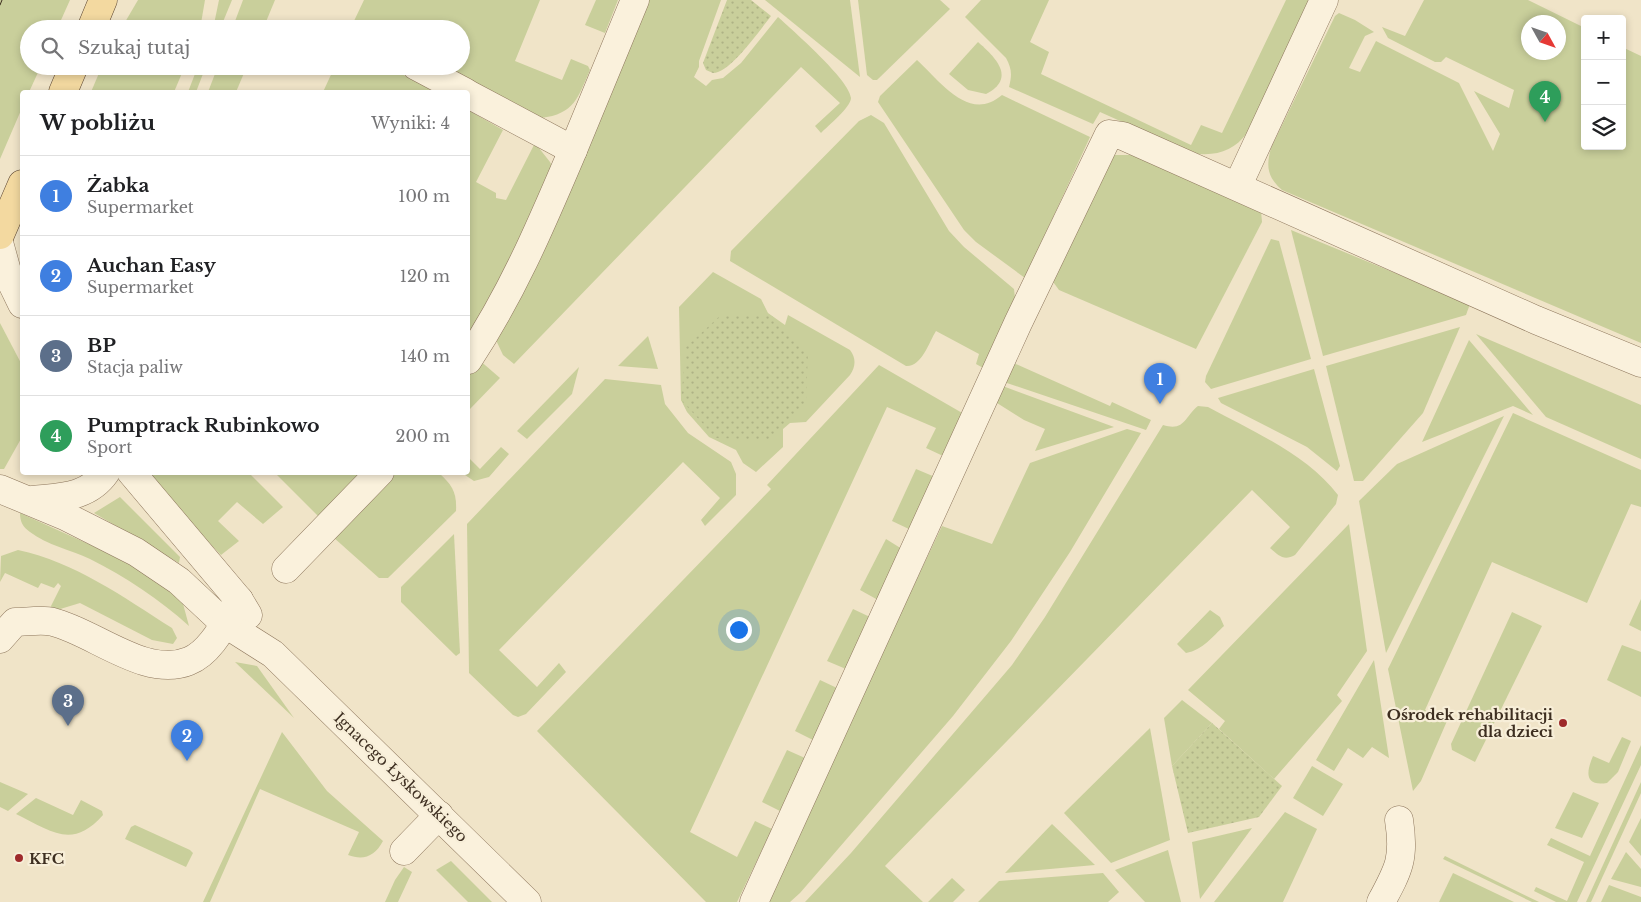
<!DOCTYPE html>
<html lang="pl">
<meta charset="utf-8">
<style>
body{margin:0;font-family:"Libre Baskerville",serif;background:#f6f6f6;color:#202124}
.controls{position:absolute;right:15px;top:15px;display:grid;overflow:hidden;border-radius:5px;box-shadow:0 2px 8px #0003}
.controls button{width:45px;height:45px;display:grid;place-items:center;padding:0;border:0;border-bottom:1px solid #e0e0e0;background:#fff;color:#202124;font:25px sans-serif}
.compass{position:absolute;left:1521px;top:15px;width:45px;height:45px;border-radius:50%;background:#fff;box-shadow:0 2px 8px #0003;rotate:130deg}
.you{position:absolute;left:738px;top:629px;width:18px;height:18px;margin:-12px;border:4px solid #fff;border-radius:50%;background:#1a73e8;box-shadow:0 0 0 8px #1a73e833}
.badge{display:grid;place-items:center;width:32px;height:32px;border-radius:50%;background:#9e2a2b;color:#fff;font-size:16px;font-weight:700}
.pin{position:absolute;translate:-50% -41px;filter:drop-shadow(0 1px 2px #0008)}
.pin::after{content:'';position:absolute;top:26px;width:18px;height:15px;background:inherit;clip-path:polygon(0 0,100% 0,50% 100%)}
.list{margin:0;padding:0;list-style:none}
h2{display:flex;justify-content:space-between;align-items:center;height:65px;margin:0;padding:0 20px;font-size:21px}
h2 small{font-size:16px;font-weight:400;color:#757577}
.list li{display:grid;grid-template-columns:32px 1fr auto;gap:15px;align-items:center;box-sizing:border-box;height:80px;padding:0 20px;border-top:1px solid #e0e0e0}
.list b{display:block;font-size:19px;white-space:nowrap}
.list p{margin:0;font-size:16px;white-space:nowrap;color:#757577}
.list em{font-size:16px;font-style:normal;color:#757577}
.icon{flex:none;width:28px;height:28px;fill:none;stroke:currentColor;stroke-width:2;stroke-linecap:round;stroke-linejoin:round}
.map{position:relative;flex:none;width:1641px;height:902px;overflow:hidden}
.search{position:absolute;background:#fff;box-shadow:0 2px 8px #0003;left:20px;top:20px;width:450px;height:55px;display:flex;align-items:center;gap:12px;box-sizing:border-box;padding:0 18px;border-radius:28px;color:#757577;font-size:19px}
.panel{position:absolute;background:#fff;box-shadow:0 2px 8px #0003;left:20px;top:90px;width:450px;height:385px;border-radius:5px}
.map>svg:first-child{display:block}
</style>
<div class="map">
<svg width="1641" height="902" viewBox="0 0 1641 902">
<defs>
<pattern id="park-dots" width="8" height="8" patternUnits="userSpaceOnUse" patternTransform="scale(1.25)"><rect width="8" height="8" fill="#c9cf9b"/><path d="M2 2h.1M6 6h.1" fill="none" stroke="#aeb285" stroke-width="1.8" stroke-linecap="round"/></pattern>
</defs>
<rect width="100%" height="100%" fill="#f0e4c8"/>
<g fill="#c9cf9b" fill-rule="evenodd">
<polygon points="0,0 70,0 57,29 29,29 29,66 41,66 29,92 22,92 22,108 0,159"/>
<polygon points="138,0 205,0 200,29 121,29"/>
<polygon points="219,0 232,0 220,29 213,29"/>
<polygon points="243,0 275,0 263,29 232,29"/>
<path d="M364,0h176l-25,61 47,19 9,-21 17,7 2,4c-12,27 -15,44 -49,48l-104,-52h24v-37h-92l-15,-8z"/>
<polygon points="596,0 618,0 605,33 585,25"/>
<path d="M643,0h78l-22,61v6l-5,10 12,9 6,-6 11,-2 18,-15 37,-46c14,13 72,63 73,81 0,9 -23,28 -30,35l-6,-7 25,-23 -39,-36 -287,297 -11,-9 -8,-17z"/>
<polygon points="765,0 850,0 860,77"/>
<polygon points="858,0 940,0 950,9 877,80 873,80 867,75"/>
<path d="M981,0h68l-19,42 19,10 -8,22 150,71 10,-20 21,8 64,-133h24l-63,133c-13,18 -32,24 -55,20l-92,-41 -7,12 -84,-37c3,-12 3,-18 -3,-29l-41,-41z"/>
<path d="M1424,0h104l57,28v118h37v-99l19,9v287l-359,-153c-15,-13 -16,-24 -11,-42l64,-132 4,-3 16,7 19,12 -9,4 -16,32 11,4 16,-31 83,42 34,68 7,-17 -26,-43 35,17 5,-18 -68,-33 -5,5h-6l-47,-24 -6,-11 23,9zM1528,22h30v30h-30z"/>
<path d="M978,42c17,15 39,36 8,52l-18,-4 -19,-16z"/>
<path d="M917,60c24,22 52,63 85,35l88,42 -65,141 -49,-36 -12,-12 -86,-128 2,-6z"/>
<polygon points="102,66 185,66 174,92 91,92"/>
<polygon points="198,66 206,66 196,92 188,92"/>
<polygon points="218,66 247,66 236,92 208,92"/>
<polygon points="335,66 387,66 435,92 323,92"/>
<polygon points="468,110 503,130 476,182 496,193 496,198 506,200 535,143 550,162 555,172 468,344"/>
<path d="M871,115l13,8 65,108 15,16 50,42 1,9 -30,71 -9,-5 3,-10 -43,-23c-7,11 -14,36 -30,35l-176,-105 1,-10 128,-130z"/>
<polygon points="1115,155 1132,155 1261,211 1262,222 1196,349 1059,290 1051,279 1102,165"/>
<polygon points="1291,230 1470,304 1466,315 1323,356"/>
<polygon points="1271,239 1279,241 1311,359 1211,389 1205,382 1206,376"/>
<path d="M713,272l48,27 7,14 17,12 3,-10 62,35c6,8 6,16 0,25l-44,47 -16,1 -7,6v18l-27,25 -13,-9 -7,-13 -27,-13 -22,-25 -6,-12 -2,-93z"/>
<polygon points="0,323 22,365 22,437 4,469 0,469"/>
<polygon points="1460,327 1423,413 1363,481 1354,481 1326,366"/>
<polygon points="1476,334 1641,405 1641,459 1546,417"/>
<polygon points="648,336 658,369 618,366"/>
<polygon points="1469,340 1533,415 1513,406 1422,442"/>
<polygon points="478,359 500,378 468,411 468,372"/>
<polygon points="1009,361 1110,406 1112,402 1151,420 1146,430 1001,381"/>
<polygon points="879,365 964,414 947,455 941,455 926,448 936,428 887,407 690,832 737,857 755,821 772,829 737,902 706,902 537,731 771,489 767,485"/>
<polygon points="579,367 572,394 527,439 517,431"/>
<polygon points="1314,369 1340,466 1337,471 1307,447 1221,403 1218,398"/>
<polygon points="605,379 661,385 665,404 688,433 731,462 736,474 736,495 705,526 701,520 720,498 683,462 499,650 537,687 559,663 566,672 526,714 518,717 513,715 469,673 467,524"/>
<polygon points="1000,385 1114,427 1035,451 1045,429 1024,420 997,403"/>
<path d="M1198,406l10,1c44,24 99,47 130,88l-2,9 -41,51c-11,6 -16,1 -25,-7l20,-21 -38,-37 -367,376 38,36h-118l46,-49 161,-188 33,-48 118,-192c22,7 22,-9 35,-19z"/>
<polygon points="1513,413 1641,470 1641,507 1631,504 1587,603 1492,562 1425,710 1447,721 1421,781 1413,791 1388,669"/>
<polygon points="1504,416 1386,653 1359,501 1397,464"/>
<polygon points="1127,429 1141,433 1070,552 1011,641 953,716 800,893 790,902 764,902 942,526 992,544 1030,463"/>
<polygon points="501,447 509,454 489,477 474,481 462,473 468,472 468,457 480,469"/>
<polygon points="916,469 935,477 911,530 892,521"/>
<polygon points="146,473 249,473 283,507 263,524 237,502 218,521 239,541 221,555 149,483"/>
<polygon points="275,473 372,473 325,523"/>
<path d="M387,473h52c13,12 18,19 17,38l-68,67h-9l-46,-41z"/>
<polygon points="120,497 180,557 179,563 94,513"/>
<path d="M20,513l106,48 56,39 7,26c-30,-27 -63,-49 -99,-67 -19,-9 -43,-14 -60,-27 -7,-5 -10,-10 -10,-19z"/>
<polygon points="1349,524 1367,651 1337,695 1342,701 1274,779 1219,729 1225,721 1188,690"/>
<polygon points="454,534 460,653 456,656 401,602 401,587"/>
<polygon points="886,539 902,549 878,600 860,590"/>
<path d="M18,550c57,12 105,47 154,78l5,10 -4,6 -21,-4 -72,-37 -23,7 -7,-2 11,-22 -3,-3 -4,5 -13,-5 -3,5 -33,-15 -5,9 1,-26z"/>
<polygon points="1641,599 1641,631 1629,625"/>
<polygon points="853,609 870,617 846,669 827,661"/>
<path d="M1210,610l10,7 4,9c-12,11 -21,24 -38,27l-9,-9z"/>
<polygon points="1512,612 1542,626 1475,762 1452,750 1451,744"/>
<polygon points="1622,645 1641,652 1641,697 1607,680"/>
<polygon points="1374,660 1389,758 1372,747 1363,758 1348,748 1334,771 1316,760"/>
<polygon points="235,662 257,666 294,718"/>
<polygon points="820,680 837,688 813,740 795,731"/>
<polygon points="1182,700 1212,723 1172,766 1164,718"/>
<polygon points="1150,728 1170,840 1111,863 1064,813"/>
<path d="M282,732l45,59 56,50c-8,15 -19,20 -35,14l11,-23 -99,-43 -50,113h-7z"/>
<path d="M1622,737l9,4 -13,31 -11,11c-24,4 -20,-13 -14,-27l16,7z"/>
<polygon points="1641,745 1641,765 1577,902 1556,902 1534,891 1536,887 1567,901 1584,862 1547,845 1551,838 1590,856"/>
<polygon points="787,750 805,758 780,811 762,802"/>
<polygon points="1312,766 1343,784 1323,816 1293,798"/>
<polygon points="0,782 28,794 8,811 0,807"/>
<polygon points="1641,782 1641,793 1591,902 1586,902"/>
<polygon points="1573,792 1599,803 1582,838 1555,828"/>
<path d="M36,798l37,17 8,-15 21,11 1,4c-31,35 -52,16 -87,-1z"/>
<polygon points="1285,812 1317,829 1283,902 1214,902"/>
<polygon points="1641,818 1641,856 1629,842"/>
<polygon points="1052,824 1095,865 1005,873"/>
<polygon points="135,825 190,850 193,853 186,867 125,839 131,827"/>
<polygon points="1252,828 1200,899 1192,842"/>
<polygon points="1168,850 1181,902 1145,902 1115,870"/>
<polygon points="1626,852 1641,869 1641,887 1611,879"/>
<polygon points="1445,856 1539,902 1532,902 1443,859"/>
<polygon points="451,861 492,902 468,902 436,870"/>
<polygon points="404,867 412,872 398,902 385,902 395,880"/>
<polygon points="1103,873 1119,892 1108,902 978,902 999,881"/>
<polygon points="1453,873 1514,902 1439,902"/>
<polygon points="952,878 965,890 953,902 928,902"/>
<polygon points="1609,885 1641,897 1641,902 1601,902"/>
</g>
<g fill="url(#park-dots)">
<path d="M727,0h24l20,16c-11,14 -41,57 -58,57l-7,-3 -3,-7z"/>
<polygon points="722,314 772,316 808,351 806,402 770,440 716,438 681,400 686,347"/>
<polygon points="1212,723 1282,786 1259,817 1188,833 1172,766"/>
</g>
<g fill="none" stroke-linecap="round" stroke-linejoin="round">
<defs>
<g id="minor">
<polyline points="416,66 465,92"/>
<polyline points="468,94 573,150 635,0"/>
<polyline points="1238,185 1324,0"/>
<polyline points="0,246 8,275 22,304"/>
<path d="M468,360c45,-68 73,-135 105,-210"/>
<polyline points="131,472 239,600 248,615"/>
<polyline points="0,489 65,516 136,552 179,581 224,623 273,654 527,902"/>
<path d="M33,500c27,-3 55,-2 73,-28"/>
<polyline points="286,569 380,472"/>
<path d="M0,639l15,-17c12,0 27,-3 38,0 41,10 93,57 136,39 23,-9 37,-41 50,-61"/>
<polyline points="404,851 439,815"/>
<polyline points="754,902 1018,323 1109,134 1123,136 1536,320 1641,363"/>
<path d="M1381,902c18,-33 24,-44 18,-82"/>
</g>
<g id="major">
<polyline points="91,29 103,0"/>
<polyline points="63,92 74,66"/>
<polyline points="0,235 22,184"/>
</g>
</defs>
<use href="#minor" stroke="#8d765c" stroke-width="29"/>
<use href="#major" stroke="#5b4430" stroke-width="29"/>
<use href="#minor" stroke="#faf1dc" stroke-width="28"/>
<use href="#major" stroke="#f3d9a0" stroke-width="28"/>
<polyline stroke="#3d2e20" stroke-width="1" points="0,5 2,0"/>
</g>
<g fill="#9e2a2b" stroke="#f7eed8" stroke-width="2">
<circle cx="1563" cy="723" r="5"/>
<circle cx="19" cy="858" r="5"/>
</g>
<g text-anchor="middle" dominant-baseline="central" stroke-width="4.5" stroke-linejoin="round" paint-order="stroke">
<g font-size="15" font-weight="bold" fill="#3d2e20" stroke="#f7eed8" text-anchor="end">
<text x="1553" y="714">Ośrodek rehabilitacji<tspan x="1553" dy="17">dla dzieci</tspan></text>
<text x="29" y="858" text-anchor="start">KFC</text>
</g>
<g font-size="15" fill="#3d2e20" stroke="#f7eed8">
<text transform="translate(401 777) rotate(44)">Ignacego Łyskowskiego</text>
</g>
</g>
</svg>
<div class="controls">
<button>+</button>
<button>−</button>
<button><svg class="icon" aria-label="layers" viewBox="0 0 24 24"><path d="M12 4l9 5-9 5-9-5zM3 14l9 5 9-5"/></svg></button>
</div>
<svg class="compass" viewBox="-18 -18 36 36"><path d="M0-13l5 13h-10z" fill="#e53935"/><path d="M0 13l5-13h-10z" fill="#757577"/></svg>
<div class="you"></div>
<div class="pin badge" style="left:1160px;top:404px;background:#3f7fe0">1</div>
<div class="pin badge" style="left:187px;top:761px;background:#3f7fe0">2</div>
<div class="pin badge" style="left:68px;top:726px;background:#5c6f8a">3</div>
<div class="pin badge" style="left:1545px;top:122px;background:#2e9e5b">4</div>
<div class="search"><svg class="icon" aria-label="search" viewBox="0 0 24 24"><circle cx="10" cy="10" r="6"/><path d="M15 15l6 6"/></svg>Szukaj tutaj</div>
<section class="panel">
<h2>W pobliżu<small>Wyniki: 4</small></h2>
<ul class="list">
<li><span class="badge" style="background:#3f7fe0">1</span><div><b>Żabka</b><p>Supermarket</p></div><em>100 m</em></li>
<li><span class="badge" style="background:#3f7fe0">2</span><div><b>Auchan Easy</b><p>Supermarket</p></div><em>120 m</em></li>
<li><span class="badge" style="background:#5c6f8a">3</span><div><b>BP</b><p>Stacja paliw</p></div><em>140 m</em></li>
<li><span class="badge" style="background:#2e9e5b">4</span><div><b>Pumptrack Rubinkowo</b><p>Sport</p></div><em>200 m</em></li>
</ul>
</section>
</div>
